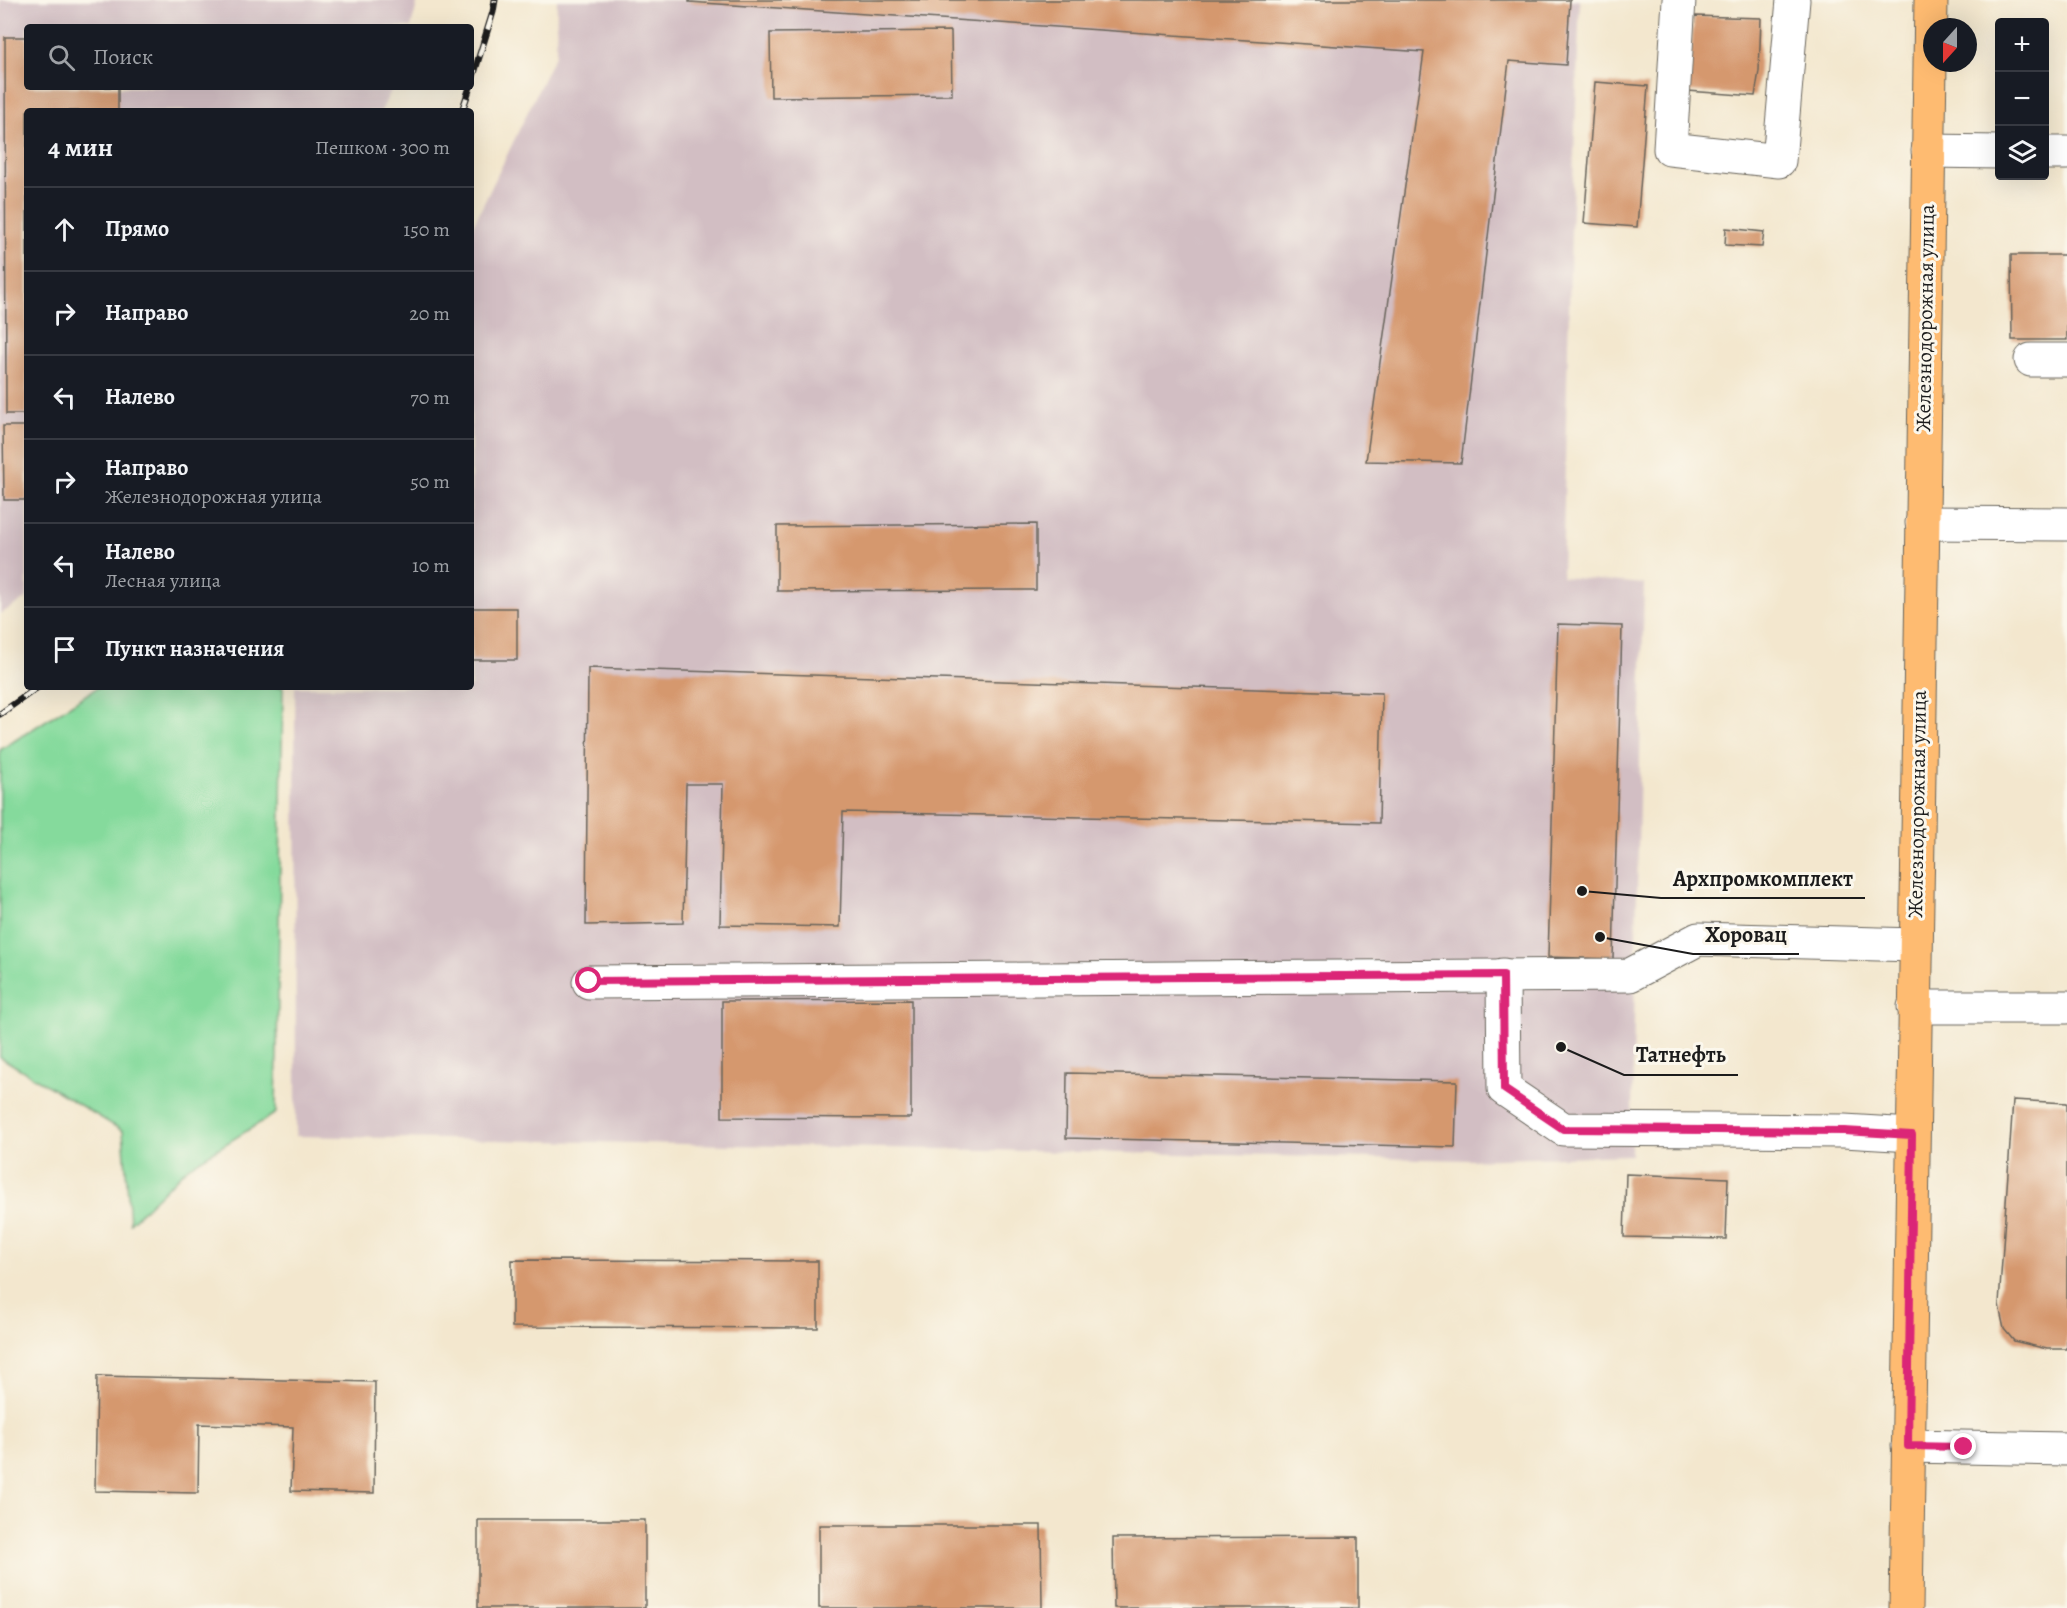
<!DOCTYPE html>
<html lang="ru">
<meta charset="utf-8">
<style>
body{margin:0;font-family:Alegreya,serif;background:#20242c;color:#f1f3f6}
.controls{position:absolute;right:18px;top:18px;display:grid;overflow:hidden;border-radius:6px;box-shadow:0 6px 24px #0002}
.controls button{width:54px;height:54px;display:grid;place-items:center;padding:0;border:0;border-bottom:2px solid #363941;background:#171b24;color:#f1f3f6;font:30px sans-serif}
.compass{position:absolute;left:1923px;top:18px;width:54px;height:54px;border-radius:50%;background:#171b24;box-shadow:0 6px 24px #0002;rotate:201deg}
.stop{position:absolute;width:18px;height:18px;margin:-14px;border:4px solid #db2777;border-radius:50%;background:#fff}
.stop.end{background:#db2777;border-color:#fff;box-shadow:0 2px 6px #0008}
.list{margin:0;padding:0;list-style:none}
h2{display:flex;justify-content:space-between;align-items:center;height:78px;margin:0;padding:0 24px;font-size:26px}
h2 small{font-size:20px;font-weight:400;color:#9ea1a6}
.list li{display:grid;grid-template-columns:39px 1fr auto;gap:18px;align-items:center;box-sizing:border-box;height:84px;padding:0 24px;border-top:2px solid #363941}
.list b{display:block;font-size:22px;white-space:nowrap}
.list p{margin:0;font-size:20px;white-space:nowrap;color:#9ea1a6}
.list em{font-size:20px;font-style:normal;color:#9ea1a6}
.icon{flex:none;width:33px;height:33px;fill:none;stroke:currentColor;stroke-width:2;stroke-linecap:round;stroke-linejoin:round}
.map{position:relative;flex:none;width:2067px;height:1608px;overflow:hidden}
.search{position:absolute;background:#171b24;box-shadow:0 6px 24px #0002;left:24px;top:24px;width:450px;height:66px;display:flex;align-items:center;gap:15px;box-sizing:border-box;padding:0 21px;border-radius:6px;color:#9ea1a6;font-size:22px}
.panel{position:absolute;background:#171b24;box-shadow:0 6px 24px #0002;left:24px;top:108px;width:450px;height:582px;border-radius:6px}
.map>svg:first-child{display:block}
</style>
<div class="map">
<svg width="2067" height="1608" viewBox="0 0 2067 1608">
<rect width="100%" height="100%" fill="#fbf7ec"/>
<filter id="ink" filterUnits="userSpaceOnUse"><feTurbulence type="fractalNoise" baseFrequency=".0167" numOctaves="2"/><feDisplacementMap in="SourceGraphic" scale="12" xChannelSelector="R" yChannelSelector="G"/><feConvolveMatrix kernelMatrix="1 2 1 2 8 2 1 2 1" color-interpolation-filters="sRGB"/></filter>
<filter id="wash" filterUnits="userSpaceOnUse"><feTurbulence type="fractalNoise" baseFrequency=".008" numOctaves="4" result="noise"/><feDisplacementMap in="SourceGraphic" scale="24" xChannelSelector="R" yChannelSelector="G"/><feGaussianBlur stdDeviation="1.35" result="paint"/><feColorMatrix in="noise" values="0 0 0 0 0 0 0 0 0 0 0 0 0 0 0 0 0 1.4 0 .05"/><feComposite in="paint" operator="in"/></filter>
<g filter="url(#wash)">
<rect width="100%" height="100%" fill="#f3e7ce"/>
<g fill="#d2bec3">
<polygon points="0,0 418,0 411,27 27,27 27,87 393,87 381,111 27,111 27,598 0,614"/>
<polygon points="557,0 1580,0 1571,233 1562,577 1644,584 1631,1155 1469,1160 296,1136 295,687 471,687 471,230 556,53"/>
</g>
<polygon fill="#85da9c" stroke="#507b5c" stroke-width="1.5" points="98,687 283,687 276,1113 188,1167 130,1223 123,1131 0,1057 0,750"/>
<g id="blocks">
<g fill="#d5986e">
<polygon points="689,0 1570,0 1566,65 1509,61 1461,463 1366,461 1424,52 689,2"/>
<polygon points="1694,16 1761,18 1759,71 1755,96 1688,91"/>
<polygon points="951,31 952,95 771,97 770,33"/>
<polygon points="5,37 27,37 27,87 118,87 118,111 27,111 27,414 6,414"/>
<polygon points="1595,82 1648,86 1637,227 1584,223"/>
<polygon points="1726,228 1764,232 1762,247 1725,245"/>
<polygon points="2011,255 2067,255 2067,340 2012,340"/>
<polygon points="3,426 27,426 27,500 4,500"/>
<polygon points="1036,524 1036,590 777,591 777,526"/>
<rect x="471" y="608" width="46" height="52"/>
<polygon points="1558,624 1622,626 1613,959 1548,957"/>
<polygon points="588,668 1382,693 1379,823 843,812 840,927 720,925 723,784 686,784 683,923 586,925"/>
<polygon points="911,1000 911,1118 722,1117 722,1001"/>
<polygon points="1067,1073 1457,1081 1455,1147 1066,1138"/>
<polygon points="2013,1100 2067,1103 2067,1349 2047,1349 2014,1341 2004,1329 2001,1315 1999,1304"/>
<polygon points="1626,1174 1728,1178 1726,1239 1624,1237"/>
<polygon points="512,1260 818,1261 818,1328 512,1327"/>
<polygon points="97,1376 375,1382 374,1493 291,1491 293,1427 199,1424 198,1493 95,1491"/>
<rect x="478" y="1520" width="167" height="88"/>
<polygon points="819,1525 1041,1525 1042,1608 819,1608"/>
<polygon points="1358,1537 1358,1608 1114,1608 1113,1538"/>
</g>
</g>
</g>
<g filter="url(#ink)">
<use href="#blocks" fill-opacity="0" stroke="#67635a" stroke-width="1.5"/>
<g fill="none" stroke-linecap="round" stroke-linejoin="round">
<defs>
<g id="minor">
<polyline points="1679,0 1670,149 1779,161 1793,0"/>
<polyline points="1928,151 2000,152"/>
<polyline points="2044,153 2067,153"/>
<polyline points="2031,360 2067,360"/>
<polyline points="1922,523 2067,524"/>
<polyline points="1503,975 1504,1089 1563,1129 1844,1131 1912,1135"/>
<polyline points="589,982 1630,975 1698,939 1915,945"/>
<polyline points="1914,1007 2067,1007"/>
<polyline points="1908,1446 2067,1449"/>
</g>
<polyline id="major" points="1906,1608 1931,0"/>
</defs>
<use href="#minor" stroke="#67635a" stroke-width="35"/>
<use href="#major" stroke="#67635a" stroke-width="35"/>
<use href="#minor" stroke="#fff" stroke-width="33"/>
<use href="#major" stroke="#febb71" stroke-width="33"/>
<defs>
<g id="rail">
<polyline points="471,83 493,12 495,0"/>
<polyline points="462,111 470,87"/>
<polyline points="0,714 38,687"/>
</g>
</defs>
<use href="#rail" stroke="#1c1c1c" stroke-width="7"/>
<use href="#rail" stroke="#fbf7ec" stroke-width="4.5" stroke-dasharray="14" stroke-linecap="butt"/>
</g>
</g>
<g fill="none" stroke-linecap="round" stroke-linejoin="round" filter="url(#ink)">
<polyline stroke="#db2777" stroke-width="8" points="589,981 1503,975 1504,1089 1563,1129 1844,1131 1912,1135 1908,1446 1964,1447"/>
</g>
<g text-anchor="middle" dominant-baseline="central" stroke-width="6" stroke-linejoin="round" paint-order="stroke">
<g font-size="21" fill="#1c1c1c" stroke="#fbf7ec">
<text transform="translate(1925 318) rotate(-89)">Железнодорожная улица</text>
<text transform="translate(1917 804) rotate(-89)">Железнодорожная улица</text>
</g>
</g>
<path fill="none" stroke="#1c1c1c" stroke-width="2" d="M1582 891L1661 898H1865M1600 937L1693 954H1799M1561 1047L1624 1075H1738"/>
<g fill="#1c1c1c" stroke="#fbf7ec" stroke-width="2">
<circle cx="1582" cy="891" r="6"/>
<circle cx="1600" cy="937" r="6"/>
<circle cx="1561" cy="1047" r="6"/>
</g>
<g font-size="22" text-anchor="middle" font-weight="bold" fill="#1c1c1c" stroke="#fbf7ec" stroke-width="6" stroke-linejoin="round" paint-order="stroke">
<text x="1763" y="886">Архпромкомплект</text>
<text x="1746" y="942">Хоровац</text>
<text x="1681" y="1062">Татнефть</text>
</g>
</svg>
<div class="controls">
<button>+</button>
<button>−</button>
<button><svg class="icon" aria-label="layers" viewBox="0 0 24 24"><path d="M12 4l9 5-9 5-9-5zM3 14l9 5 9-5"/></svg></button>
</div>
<svg class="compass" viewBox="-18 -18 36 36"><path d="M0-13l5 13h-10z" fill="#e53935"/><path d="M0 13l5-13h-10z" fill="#9ea1a6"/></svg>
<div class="stop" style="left:589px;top:981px"></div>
<div class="stop end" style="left:1964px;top:1447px"></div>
<div class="search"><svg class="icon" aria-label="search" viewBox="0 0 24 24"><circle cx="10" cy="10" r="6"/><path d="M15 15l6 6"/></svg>Поиск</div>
<section class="panel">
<h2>4 мин<small>Пешком · 300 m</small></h2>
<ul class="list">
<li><svg class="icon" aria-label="ahead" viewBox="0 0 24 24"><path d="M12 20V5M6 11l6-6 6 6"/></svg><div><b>Прямо</b></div><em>150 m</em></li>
<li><svg class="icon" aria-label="right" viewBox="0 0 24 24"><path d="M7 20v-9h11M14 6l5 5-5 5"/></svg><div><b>Направо</b></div><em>20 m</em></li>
<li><svg class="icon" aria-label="left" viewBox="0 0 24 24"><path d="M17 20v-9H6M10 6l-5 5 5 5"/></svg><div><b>Налево</b></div><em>70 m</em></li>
<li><svg class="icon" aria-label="right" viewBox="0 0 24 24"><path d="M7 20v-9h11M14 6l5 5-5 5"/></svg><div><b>Направо</b><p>Железнодорожная улица</p></div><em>50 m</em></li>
<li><svg class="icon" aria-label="left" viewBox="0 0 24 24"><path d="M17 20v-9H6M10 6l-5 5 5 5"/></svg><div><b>Налево</b><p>Лесная улица</p></div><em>10 m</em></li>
<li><svg class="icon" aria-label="arrive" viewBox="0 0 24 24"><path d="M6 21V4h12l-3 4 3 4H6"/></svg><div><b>Пункт назначения</b></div></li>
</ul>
</section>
</div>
